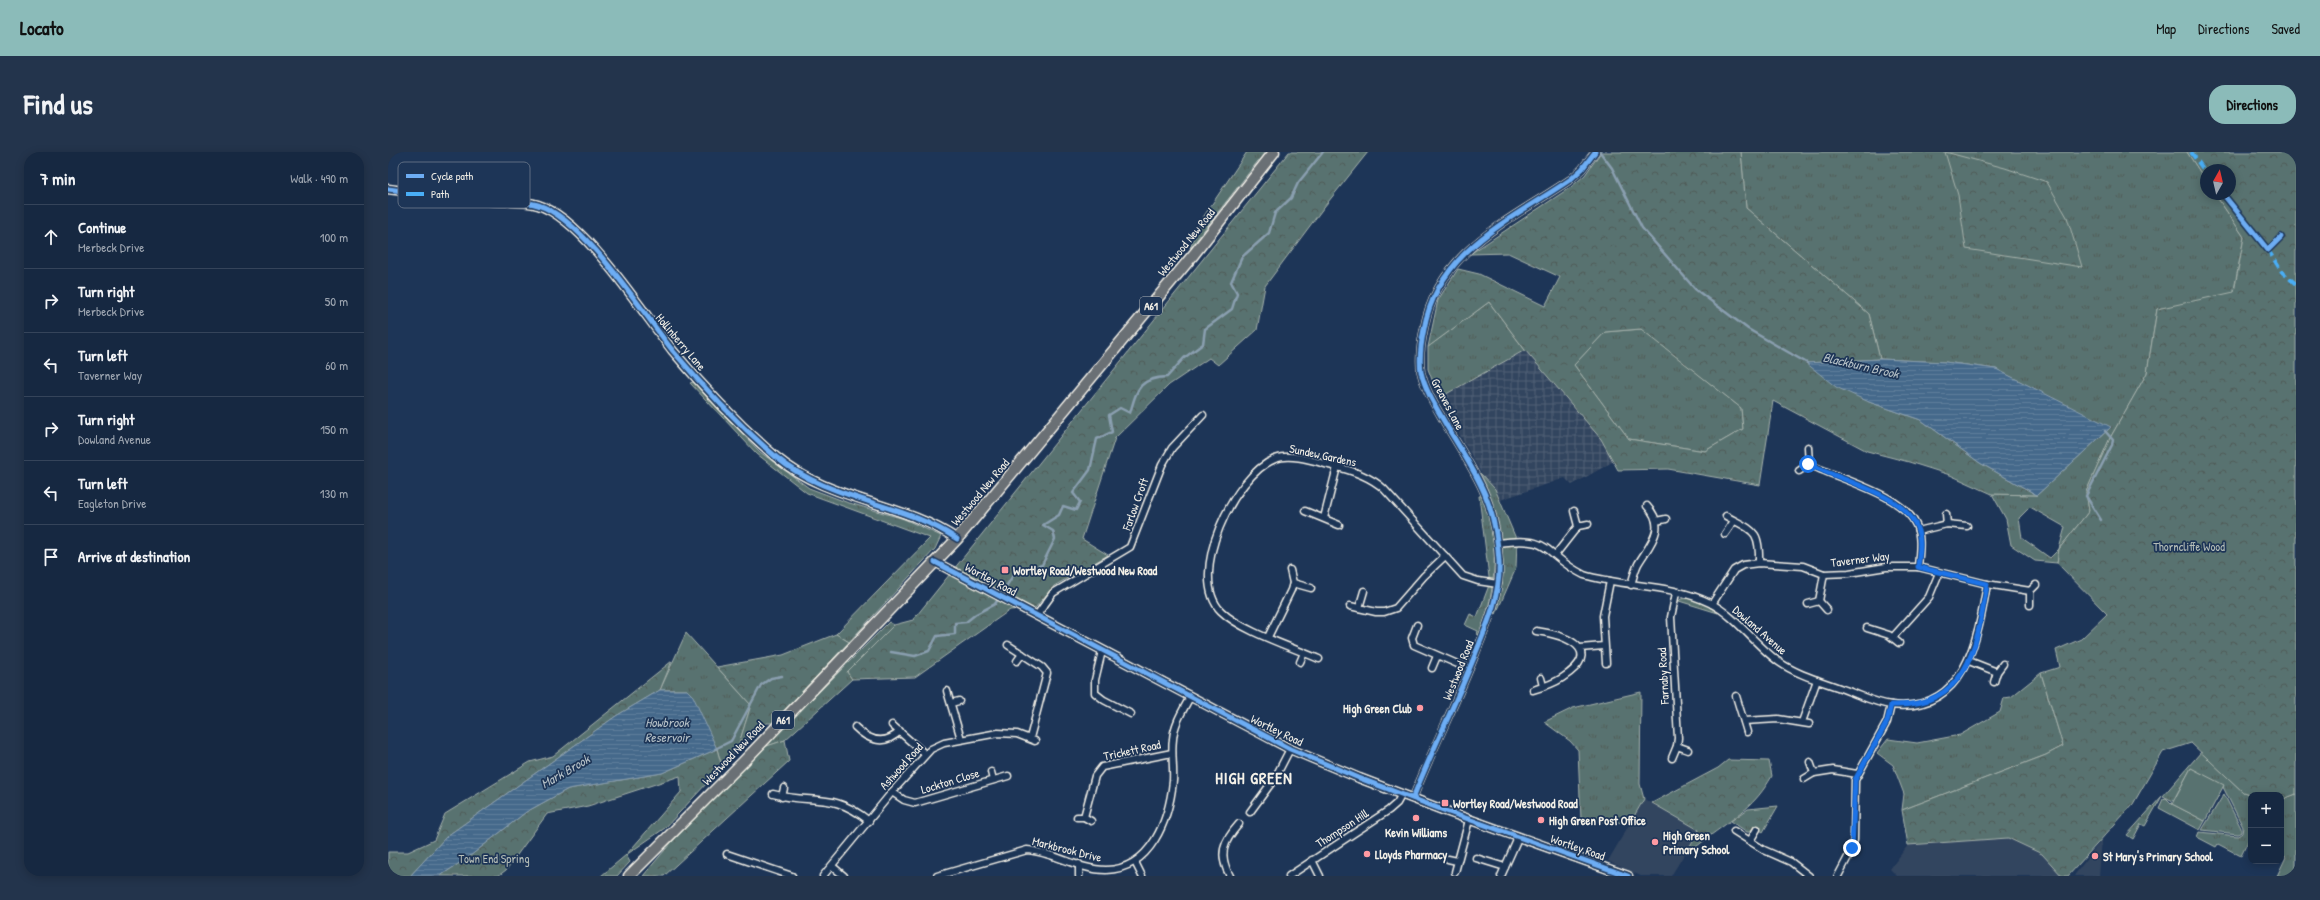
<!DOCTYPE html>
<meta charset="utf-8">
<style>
body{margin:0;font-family:"Patrick Hand",sans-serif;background:#23344c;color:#f1f3f6}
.controls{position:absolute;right:12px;bottom:12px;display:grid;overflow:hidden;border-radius:8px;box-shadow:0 2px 10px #0003}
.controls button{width:36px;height:36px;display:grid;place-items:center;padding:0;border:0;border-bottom:1px solid #35445a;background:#162841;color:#f1f3f6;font:20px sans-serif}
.compass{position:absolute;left:1812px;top:12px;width:36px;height:36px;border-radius:50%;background:#162841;box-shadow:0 2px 10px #0003;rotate:8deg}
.stop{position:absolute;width:12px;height:12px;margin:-9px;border:3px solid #1a73e8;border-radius:50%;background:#fff}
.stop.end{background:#1a73e8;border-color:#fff;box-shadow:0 1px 4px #0008}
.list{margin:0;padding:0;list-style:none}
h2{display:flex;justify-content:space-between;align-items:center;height:52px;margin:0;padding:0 16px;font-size:17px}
h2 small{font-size:13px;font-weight:400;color:#9ea6b1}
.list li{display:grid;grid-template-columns:26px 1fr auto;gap:12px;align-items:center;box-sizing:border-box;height:64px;padding:0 16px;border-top:1px solid #35445a}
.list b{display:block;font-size:15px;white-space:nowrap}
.list p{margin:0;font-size:13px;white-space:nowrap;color:#9ea6b1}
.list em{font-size:13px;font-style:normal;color:#9ea6b1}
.icon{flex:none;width:22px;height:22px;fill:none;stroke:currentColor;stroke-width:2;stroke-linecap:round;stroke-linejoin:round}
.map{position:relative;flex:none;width:1908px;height:724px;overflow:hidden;border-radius:16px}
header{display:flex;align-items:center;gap:24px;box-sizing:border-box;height:56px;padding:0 20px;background:#8bbbb9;color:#111}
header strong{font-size:19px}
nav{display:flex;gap:22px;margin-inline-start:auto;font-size:14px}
.intro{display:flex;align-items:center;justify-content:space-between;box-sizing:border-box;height:96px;padding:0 24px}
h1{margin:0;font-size:28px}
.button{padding:10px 18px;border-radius:16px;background:#8bbbb9;color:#111;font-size:14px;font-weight:700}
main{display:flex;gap:24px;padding:0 24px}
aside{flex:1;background:#162841;border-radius:16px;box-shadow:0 2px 10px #0003}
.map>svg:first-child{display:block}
</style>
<header>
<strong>Locato</strong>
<nav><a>Map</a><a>Directions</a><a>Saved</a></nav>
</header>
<div class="intro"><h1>Find us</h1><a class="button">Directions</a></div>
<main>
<aside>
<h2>7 min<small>Walk · 490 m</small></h2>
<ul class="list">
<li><svg class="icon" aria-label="ahead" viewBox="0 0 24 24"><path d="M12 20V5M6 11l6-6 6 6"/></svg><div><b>Continue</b><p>Merbeck Drive</p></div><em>100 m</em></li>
<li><svg class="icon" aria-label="right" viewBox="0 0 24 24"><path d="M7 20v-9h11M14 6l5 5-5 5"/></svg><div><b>Turn right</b><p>Merbeck Drive</p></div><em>50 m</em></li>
<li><svg class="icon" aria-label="left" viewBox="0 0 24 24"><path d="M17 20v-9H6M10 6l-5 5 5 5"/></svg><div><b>Turn left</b><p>Taverner Way</p></div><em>60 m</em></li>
<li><svg class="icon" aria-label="right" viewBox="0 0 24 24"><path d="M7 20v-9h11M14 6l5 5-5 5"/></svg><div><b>Turn right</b><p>Dowland Avenue</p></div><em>150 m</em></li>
<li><svg class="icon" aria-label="left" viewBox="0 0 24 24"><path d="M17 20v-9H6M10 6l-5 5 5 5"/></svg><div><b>Turn left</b><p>Eagleton Drive</p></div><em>130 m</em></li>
<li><svg class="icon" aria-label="arrive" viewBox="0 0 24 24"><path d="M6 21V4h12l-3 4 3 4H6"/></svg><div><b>Arrive at destination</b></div></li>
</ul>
</aside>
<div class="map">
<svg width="1908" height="724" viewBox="0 0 1908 724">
<defs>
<pattern id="industrial-grid" width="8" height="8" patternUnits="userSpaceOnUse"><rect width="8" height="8" fill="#33455f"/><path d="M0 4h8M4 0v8" fill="none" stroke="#516076"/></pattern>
<pattern id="grass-tufts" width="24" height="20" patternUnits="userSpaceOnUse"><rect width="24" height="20" fill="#59726f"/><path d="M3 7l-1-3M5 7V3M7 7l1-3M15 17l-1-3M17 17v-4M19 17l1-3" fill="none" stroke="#505b58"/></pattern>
<pattern id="forest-crowns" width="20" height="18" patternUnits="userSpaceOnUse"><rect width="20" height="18" fill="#59726f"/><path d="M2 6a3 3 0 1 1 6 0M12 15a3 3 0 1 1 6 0" fill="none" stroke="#505b58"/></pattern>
<pattern id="water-rules" width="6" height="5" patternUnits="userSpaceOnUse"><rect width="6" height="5" fill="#44698b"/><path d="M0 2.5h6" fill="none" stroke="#607f9b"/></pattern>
</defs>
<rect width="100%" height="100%" fill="#1d3557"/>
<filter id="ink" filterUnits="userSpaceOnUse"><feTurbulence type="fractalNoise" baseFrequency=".025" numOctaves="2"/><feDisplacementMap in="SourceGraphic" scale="8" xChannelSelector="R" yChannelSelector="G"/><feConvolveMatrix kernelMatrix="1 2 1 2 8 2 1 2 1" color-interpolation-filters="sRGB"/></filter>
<g filter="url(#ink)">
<g fill="#33455f">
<polygon points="1256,647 1311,678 1283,724 1253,724 1220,709"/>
<polygon points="1620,686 1654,702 1674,724 1509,724 1502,717 1520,693"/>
<polygon points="1714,687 1711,724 1686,724 1688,721"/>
</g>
<polygon fill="url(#industrial-grid)" points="1137,198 1213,287 1226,309 1184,333 1177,326 1109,349 1051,246"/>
<g fill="url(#grass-tufts)" stroke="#a6b2ac" fill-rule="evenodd">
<polygon points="859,0 877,0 802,96 812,70"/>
<path d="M1353,0h446l19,29v13h9l29,43 -11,58 -76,14 -10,64 -37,65 -24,54 3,19 -30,38 -2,14 -22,-2 -24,-16 -5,-26 -14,-25 45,1 73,-67 -114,-59 -51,-7 -65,-3 -11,-45 -123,-106zM1642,355l35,20 -6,22 -9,9 -28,-20 -3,-20z"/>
<polygon points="1101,150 1137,198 1051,246 1040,217 1040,195"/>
<polygon points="1254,177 1353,256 1355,277 1317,299 1241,287 1186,213 1217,180"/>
<polygon points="305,230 372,300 421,336 458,350 516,367 553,384 547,397 461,490 448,482 542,386 419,341 369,302 302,231"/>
<path d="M1092,321l15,16 22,52 -1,27 -20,46c12,-50 8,-95 -16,-141z"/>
<path d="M1091,344h3c19,46 14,93 -2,140l-3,-2 1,-3 -13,-6 5,-11 7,3 11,-29 1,-11z"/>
<polygon points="1299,446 1320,454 1330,461 1291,449 1293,447"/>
<polygon points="501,470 506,473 459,520 464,527 397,588 376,595"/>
<polygon points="298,481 363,553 349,598 334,615 329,597 299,538 272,538"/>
<polygon points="1653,521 1675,594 1658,603 1514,658 1516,642 1505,613 1489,601 1500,587 1529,591 1572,583 1612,560 1616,546 1623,545"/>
<polygon points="1253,540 1252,632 1256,647 1242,671 1193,668 1190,598 1182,589 1156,570 1185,556"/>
<polygon points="1813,600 1855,640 1865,643 1863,643 1863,687 1861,687 1853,704 1830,692 1828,695 1809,685 1811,680 1850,684 1854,681 1855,675 1835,635 1836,634 1803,616 1785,649 1775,644"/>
<polygon points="1836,642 1853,676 1853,680 1850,682 1814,678"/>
<polygon points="1908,642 1908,724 1889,724 1898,705 1893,702 1893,648"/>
<polygon points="1774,644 1757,674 1753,672 1745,687 1739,683"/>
<polygon points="1778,646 1784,652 1817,669 1812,678 1771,656 1775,647"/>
<polygon points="1390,654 1375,680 1366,674 1362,680 1359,680 1343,669 1360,657"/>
<polygon points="238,703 242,710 229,724 213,724"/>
</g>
<g fill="url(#forest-crowns)" stroke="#a6b2ac" fill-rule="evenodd">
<polygon points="901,0 980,0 936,55 877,134 869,178 830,213 821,206 781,233 727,286 694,387 720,403 666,434 647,456 622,458 527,525 464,527 459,520 506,473 525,468"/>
<path d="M1213,0h140l5,56 123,106 11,45 -74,4 63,39 52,18 59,43 57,32 -45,-1 -42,-19 -41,-13 -42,-11 -94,-50 -13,84 -92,-16 -50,1 -17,-31 -76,-89 -36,-48 -61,45 10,-47 20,-31 21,5 66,32 15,-29 -52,-24 -38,1 101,-67 14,-12zM1253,177l100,79 2,21 -38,22 -76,-12 -55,-74 31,-33z"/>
<polygon points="1557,0 1617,16 1659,30 1679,65 1694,115 1578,97 1570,43"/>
<polygon points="1799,0 1908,0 1908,642 1893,648 1893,643 1865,643 1855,640 1803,591 1775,600 1745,652 1680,724 1674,724 1654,702 1620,686 1520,693 1514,658 1658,603 1675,594 1653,521 1672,515 1668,498 1693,487 1719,462 1669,411 1671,397 1701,359 1698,340 1722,286 1759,221 1769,157 1846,140 1856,85 1827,42 1842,42 1842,18 1818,18 1818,29"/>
<polygon points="448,482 461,490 385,571 379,571 349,598 363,553 329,515 395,503"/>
<polygon points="284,509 272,538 228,564 59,684 22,724 0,724 0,700 20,700 46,688 57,662 142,610 165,604"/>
<polygon points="397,588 401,609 276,724 255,724 282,692 376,595"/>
<polygon points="329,597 334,615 277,676 238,703 293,640 292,624 200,654 159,662 118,718 110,724 52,724 82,704 138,660 180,637 274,621"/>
<path d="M1340,608l41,1 3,15c-17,30 -34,39 -61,59 -9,7 -15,13 -25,18l13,-23 -47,-27 66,-35z"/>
</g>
<polygon fill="#59726f" stroke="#a6b2ac" points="1803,616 1836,633 1817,669 1784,652"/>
<g fill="url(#water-rules)" stroke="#8a9fb0">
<polygon points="1492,207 1557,210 1608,217 1723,275 1649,343 1592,311 1533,268 1481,250 1448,235 1418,211"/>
<polygon points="272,538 299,538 305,544 329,597 274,621 180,637 138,660 82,704 52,724 22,724 59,684 228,564"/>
</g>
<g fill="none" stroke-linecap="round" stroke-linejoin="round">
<g stroke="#8a9fb0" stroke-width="2.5">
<polyline points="1212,0 1224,16 1254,76 1307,137 1360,177 1419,211"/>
<polyline points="1713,368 1698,344 1724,293 1725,288 1717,279"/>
<path d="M503,500l24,4 14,-5 8,-15 18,-2v-11l11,-1 10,-8 19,-10 19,-30 28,-9 13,-26 -2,-8 -10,-6 16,-10 4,-9 13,4 4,-8 -7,-9 17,-23 7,-31 15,-7 -3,-17 11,-7 10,5c7,-24 9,-35 37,-36l17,-19 19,-14 2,-15 27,-20 5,-16 -6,-11 11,-25 27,-24 6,-20 16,-15 7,-15 25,-31"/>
<polyline points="327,597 343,589 373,533 383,526 394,524"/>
</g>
<defs>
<g id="minor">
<path d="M1420,295l1,17c29,15 94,30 107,61 6,13 3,28 2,42"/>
<polyline points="1411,319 1421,312"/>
<polyline points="917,359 951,373"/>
<polyline points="1186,359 1190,374"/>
<polyline points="1558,362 1559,372"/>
<path d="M1338,364c27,15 34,13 33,47"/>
<polyline points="936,366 949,315"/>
<polyline points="1268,369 1278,367"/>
<polyline points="1530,379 1559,372 1579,374"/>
<polyline points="1337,382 1346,369"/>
<path d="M1110,391c56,-8 44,11 86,32 40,12 88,9 126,28 26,13 45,42 69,59 20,14 46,20 69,29 14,5 28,12 43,14 74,9 87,-66 96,-121"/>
<polyline points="1168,402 1190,374 1200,372"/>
<polyline points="905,431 923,436"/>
<path d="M1243,433c2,-7 4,-15 7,-21 11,-19 30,-36 9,-58"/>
<polyline points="1431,449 1436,422"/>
<polyline points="1324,452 1346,418 1355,413 1371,411 1415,414 1436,422 1461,421 1498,415 1530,415 1599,432 1642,439"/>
<polyline points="1420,452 1431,449 1439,458"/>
<polyline points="1642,453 1642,439 1648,433"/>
<polyline points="962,454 988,460 996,460 1008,456 1036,424 1057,404"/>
<polyline points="971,456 976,439"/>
<polyline points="649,463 665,441 742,395 774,313 784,296 815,263"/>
<polyline points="1029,473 1024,486 1026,493 1081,517"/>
<polyline points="1479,476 1501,483 1511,491"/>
<polyline points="880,485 903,438 905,431 902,418"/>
<polyline points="1505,485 1541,445 1551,421"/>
<polyline points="620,493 654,515 659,521 642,586"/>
<polyline points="1192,496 1216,494"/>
<polyline points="714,499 707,528 707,541 716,548 743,562"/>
<path d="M931,507c-27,-12 -78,-28 -98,-48 -35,-36 13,-136 54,-152 16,-6 39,2 54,6 19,4 40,10 55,24l79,87 15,5 20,3"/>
<polyline points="629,509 634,502"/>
<polyline points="1581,509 1609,520"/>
<polyline points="912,510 916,501"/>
<polyline points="1218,511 1215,464 1222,429"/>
<polyline points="1044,516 1049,504"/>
<polyline points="1153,526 1155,534"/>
<polyline points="1606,530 1609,520 1615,512"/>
<path d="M1145,538c10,-3 20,-6 29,-12 44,-28 4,-43 -26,-47"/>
<polyline points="559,539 573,587"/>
<polyline points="1348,544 1359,580"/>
<polyline points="563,551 571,549"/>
<polyline points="1356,569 1390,567 1421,572"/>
<polyline points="1414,570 1429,528"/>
<polyline points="504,573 537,602"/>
<path d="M467,575c14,14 30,19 45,4"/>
<polyline points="1289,594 1300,598"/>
<polyline points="1284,606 1289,594 1290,586 1283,465 1288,441"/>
<polyline points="603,620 605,628"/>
<polyline points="1426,621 1445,618 1469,622"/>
<polyline points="1416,627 1426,621 1422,610"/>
<polyline points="504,640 516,648 527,651 620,624"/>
<path d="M385,642c41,11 59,-3 96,27"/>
<polyline points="394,645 396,636"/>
<path d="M1025,646c19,-48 43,-95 62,-143 12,-30 26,-61 24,-94 -3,-59 -22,-85 -51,-133 -10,-18 -22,-35 -27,-56 -2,-14 0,-29 3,-43 14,-79 87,-109 147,-150l11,-10 13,-17"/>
<polyline points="862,660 887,626 902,597"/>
<polyline points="689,665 696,665 703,669"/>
<polyline points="696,665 707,624 714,615 784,601"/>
<polyline points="1346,679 1376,698 1403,710 1421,724"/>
<polyline points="1362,689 1369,677"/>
<polyline points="339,702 404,724"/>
<polyline points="1088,706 1117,715"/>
<polyline points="1060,707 1069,709"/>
<polyline points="924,708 932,724"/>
<polyline points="747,710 754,724"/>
<polyline points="691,712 691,724"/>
<polyline points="444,714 456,724"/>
<polyline points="1067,720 1081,668"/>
<polyline points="435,724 504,640 543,597 556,591 610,581 629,582 647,589"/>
<path d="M549,724l90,-26c27,2 52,20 79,20 45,-1 63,-50 67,-89 1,-14 -2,-28 0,-42 1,-15 10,-29 17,-42"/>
<path d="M842,724c-12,-21 -7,-34 9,-52"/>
<polyline points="901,724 1001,658 1009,651 1014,642"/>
<polyline points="1113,724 1130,686"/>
<polyline points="1450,724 1460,705 1466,688 1467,628 1499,570 1503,553"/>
</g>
<g id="tertiary">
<path d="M0,37c35,5 70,9 105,12 14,1 32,0 45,4 46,14 105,108 135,146 31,37 66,74 103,106 54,45 125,44 181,82"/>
<polyline points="547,410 902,597 971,626 1055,658 1240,724"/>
</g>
<polyline id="trunk" points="241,724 355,610 569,387 806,102 886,0"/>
</defs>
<use href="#minor" stroke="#f4f1e8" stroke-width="9"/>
<use href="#tertiary" stroke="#f4f1e8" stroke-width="11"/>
<use href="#trunk" stroke="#f4f1e8" stroke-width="13"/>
<use href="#minor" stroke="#1d3557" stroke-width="6"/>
<use href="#tertiary" stroke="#1d3557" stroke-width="8"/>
<use href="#trunk" stroke="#6b6f75" stroke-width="10"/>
<g stroke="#49aef6" stroke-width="4" stroke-dasharray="8 4" stroke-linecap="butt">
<polyline points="1803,0 1818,21"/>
<polyline points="1880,98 1894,120 1908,132"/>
</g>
<defs>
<g id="cycleway">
<path d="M0,37c35,5 70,9 105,12 14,1 32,0 45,4 46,14 105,108 135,146 31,37 66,74 103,106 54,45 125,44 181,82"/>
<polyline points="1835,42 1880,98 1893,85"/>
<polyline points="547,410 902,597 971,626 1055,658 1240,724"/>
<path d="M1025,646c19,-48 43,-95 62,-143 12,-30 26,-61 24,-94 -3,-59 -22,-85 -51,-133 -10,-18 -22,-35 -27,-56 -2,-14 0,-29 3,-43 14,-79 87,-109 147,-150l11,-10 13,-17"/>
</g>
</defs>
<use href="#cycleway" stroke="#1d3557" stroke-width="8"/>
<use href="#cycleway" stroke="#6dadf4" stroke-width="5"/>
</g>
</g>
<g fill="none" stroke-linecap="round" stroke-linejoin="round" filter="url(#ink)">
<path stroke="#1a73e8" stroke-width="5" d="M1420,312c30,16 101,31 110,67 4,12 1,24 0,36l69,17c-10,62 -18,124 -96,121l-4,17 -32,58 -3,68"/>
</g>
<g fill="#ff9aa2" stroke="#1d3557" stroke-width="1.5">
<rect x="613" y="414" width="8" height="8" rx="2"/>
<circle cx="1032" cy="556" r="4"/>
<rect x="1053" y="647" width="8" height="8" rx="2"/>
<circle cx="1028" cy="666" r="4"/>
<circle cx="1153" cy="668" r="4"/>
<circle cx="1267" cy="690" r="4"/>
<circle cx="979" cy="702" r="4"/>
<circle cx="1707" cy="704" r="4"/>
</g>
<g text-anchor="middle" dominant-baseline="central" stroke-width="3.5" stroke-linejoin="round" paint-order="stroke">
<g fill="#1d3557" stroke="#b4b9bc" stroke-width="1">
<rect x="752" y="145" width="22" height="18" rx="3"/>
<rect x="384" y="559" width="22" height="18" rx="3"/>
</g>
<g font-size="11" font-weight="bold" fill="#f4f1e8">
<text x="763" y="154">A61</text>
<text x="395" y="568">A61</text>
</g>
<g font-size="12" fill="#f4f1e8" stroke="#1d3557">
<text transform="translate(798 90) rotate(-51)">Westwood New Road</text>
<text transform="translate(293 190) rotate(50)">Hollinberry Lane</text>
<text transform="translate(1060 252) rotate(62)">Greaves Lane</text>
<text transform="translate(935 303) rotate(12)">Sundew Gardens</text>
<text transform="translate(592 340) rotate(-50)">Westwood New Road</text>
<text transform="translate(747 352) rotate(-70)">Farlow Croft</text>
<text transform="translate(1472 407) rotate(-7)">Taverner Way</text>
<text transform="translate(603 427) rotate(28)">Wortley Road</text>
<text transform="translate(1372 478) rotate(41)">Dowland Avenue</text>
<text transform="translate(1070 518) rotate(-68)">Westwood Road</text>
<text transform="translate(1275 524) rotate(-93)">Farnaby Road</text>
<text transform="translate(889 578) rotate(26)">Wortley Road</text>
<text transform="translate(744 598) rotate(-12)">Trickett Road</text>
<text transform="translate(345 601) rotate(-46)">Westwood New Road</text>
<text transform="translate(513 614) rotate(-48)">Ashwood Road</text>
<text transform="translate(562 629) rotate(-17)">Lockton Close</text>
<text transform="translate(954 676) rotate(-33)">Thompson Hill</text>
<text transform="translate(1190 695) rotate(19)">Wortley Road</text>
<text transform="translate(679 697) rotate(14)">Markbrook Drive</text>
</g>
<g font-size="12" fill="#b6beb8" stroke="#1d3557">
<text x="1801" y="394">Thorncliffe Wood</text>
<text x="106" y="706">Town End Spring</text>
</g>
<g font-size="12" font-weight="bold" fill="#f4f1e8" stroke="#1d3557" text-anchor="start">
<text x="625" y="418">Wortley Road/Westwood New Road</text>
<text x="1024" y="556" text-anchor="end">High Green Club</text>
<text x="1065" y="651">Wortley Road/Westwood Road</text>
<text x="1161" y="668">High Green Post Office</text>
<text x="1028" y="680" text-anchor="middle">Kevin Williams</text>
<text x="1275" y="683">High Green<tspan x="1275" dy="14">Primary School</tspan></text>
<text x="987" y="702">Lloyds Pharmacy</text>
<text x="1715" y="704">St Mary's Primary School</text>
</g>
<g font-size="13" font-style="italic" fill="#b6c1c7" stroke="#1d3557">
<text transform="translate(1473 213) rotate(13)">Blackburn Brook</text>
<text x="279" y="570">Howbrook<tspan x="279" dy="15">Reservoir</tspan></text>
<text transform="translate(177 619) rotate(-30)">Mark Brook</text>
</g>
<g font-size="16" font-weight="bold" letter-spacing="1" fill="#f4f1e8" stroke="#1d3557">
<text x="866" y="626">HIGH GREEN</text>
</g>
</g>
<rect x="10" y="10" width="132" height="46" rx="6" fill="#1d3557" stroke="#5e6d82" stroke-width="1"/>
<rect x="18" y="22" width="18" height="4" fill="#6dadf4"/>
<rect x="18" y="40" width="18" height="4" fill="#49aef6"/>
<g font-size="11" fill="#f4f1e8">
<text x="43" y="28">Cycle path</text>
<text x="43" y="46">Path</text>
</g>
</svg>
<div class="controls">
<button>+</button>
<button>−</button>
</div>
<svg class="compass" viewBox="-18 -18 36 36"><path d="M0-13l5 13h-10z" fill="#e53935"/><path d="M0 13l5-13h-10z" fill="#9ea6b1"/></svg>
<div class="stop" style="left:1420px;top:312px"></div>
<div class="stop end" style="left:1464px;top:696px"></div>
</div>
</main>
